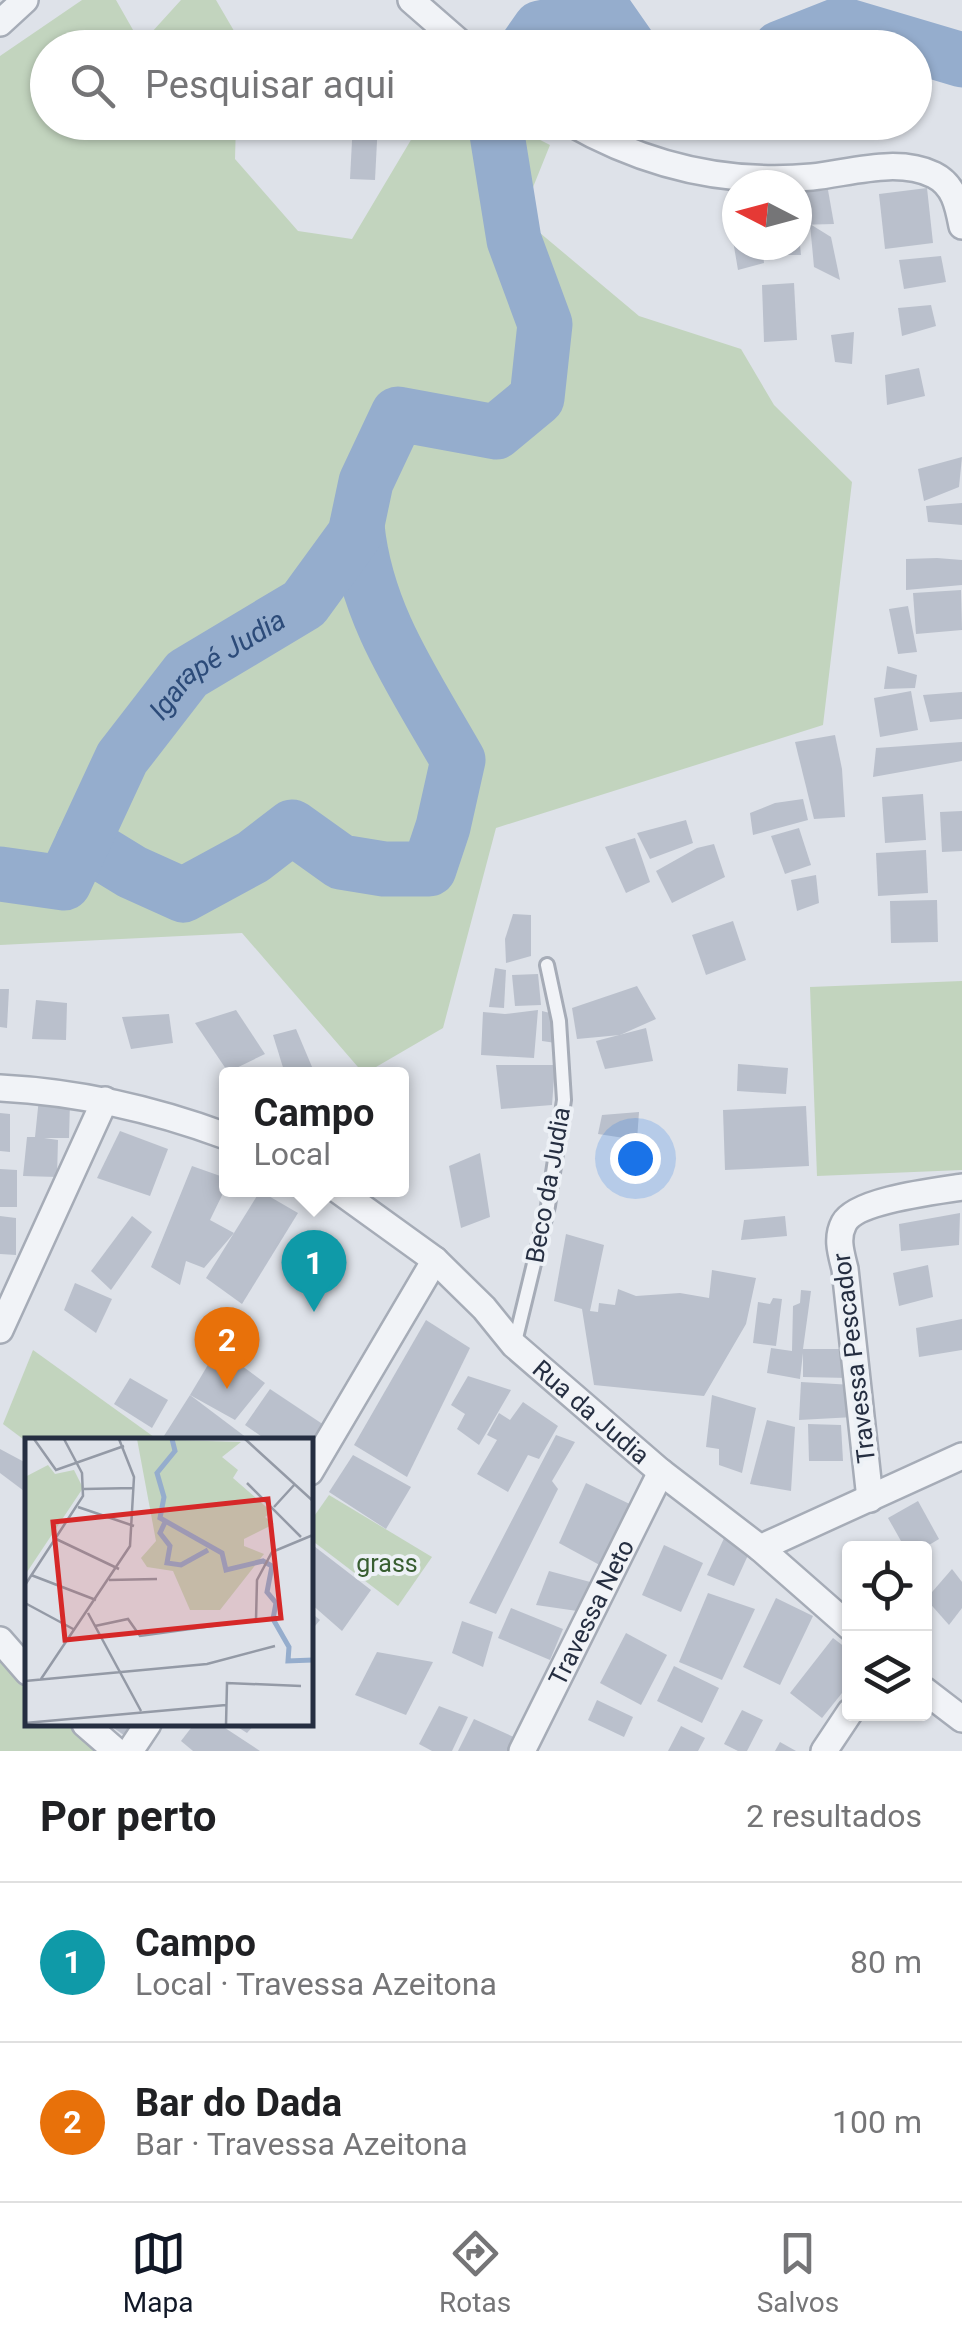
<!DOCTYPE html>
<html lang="pt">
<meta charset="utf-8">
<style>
body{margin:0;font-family:Roboto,sans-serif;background:#f6f6f6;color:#202124}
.controls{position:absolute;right:30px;bottom:30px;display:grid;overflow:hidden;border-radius:10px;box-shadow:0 2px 8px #0004}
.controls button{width:90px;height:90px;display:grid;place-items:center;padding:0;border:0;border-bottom:2px solid #e0e0e0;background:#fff;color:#202124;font:50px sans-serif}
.compass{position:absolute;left:722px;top:170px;width:90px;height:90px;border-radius:50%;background:#fff;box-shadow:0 2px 8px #0004;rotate:276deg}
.you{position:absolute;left:635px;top:1158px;width:35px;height:35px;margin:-25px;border:8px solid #fff;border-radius:50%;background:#1a73e8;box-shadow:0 0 0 15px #1a73e833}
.badge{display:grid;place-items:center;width:65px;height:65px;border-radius:50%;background:#111827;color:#fff;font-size:32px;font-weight:700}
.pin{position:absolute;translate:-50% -82px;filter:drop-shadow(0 2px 5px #0008)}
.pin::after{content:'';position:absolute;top:52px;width:35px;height:30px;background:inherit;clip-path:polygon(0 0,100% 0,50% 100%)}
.popup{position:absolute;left:219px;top:1067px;width:190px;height:130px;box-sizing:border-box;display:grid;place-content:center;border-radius:10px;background:#fff;filter:drop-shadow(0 2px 8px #0005);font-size:32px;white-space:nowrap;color:#757577}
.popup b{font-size:38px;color:#202124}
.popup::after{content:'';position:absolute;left:50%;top:100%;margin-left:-20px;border:20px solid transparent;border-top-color:#fff}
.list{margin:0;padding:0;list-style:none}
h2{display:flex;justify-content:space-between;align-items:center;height:130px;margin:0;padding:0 40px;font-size:42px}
h2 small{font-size:32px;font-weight:400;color:#757577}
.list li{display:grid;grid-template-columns:65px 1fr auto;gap:30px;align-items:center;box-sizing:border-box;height:160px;padding:0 40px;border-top:2px solid #e0e0e0}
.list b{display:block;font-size:38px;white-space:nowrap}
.list p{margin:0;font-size:32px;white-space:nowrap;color:#757577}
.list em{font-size:32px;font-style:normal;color:#757577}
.icon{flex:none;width:55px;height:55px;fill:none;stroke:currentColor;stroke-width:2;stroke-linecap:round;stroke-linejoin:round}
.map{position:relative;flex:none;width:962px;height:1751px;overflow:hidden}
.search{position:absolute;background:#fff;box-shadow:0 2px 8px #0004;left:30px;right:30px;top:30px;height:110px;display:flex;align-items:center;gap:25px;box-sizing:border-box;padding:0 35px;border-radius:55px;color:#757577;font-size:38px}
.sheet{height:450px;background:#fff}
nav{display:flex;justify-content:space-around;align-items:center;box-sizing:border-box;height:140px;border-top:2px solid #e0e0e0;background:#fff;font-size:28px;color:#757577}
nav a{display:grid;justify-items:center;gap:5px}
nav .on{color:#111827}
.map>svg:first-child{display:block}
</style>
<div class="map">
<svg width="962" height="1751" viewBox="0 0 962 1751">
<rect width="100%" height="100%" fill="#dee2e9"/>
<g fill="#c2d4be">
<polygon points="82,0 116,0 141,44 181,0 216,0 237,36 237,47 48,48 48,122 236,123 235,159 298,231 352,239 421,123 507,123 550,145 521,217 639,316 741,349 774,405 852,482 823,725 496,828 443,1028 364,1074 242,933 0,945 0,56"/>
<polygon points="962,981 962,1170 817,1176 810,987"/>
<polygon points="33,1350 154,1437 152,1441 27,1442 3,1424"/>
<polygon points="329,1495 432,1557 398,1606 310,1539 310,1522"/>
<polygon points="0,1655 27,1680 28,1724 77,1724 108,1751 0,1751"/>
</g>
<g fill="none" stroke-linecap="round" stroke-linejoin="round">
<g stroke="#95adcd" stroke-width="55">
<polyline points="526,48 540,28 607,15 630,48"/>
<polyline points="780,48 841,24 962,60"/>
<path d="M83,842l49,30 51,23 70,-38 39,-30 49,35 43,7h45l14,-42 15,-67c-43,-76 -92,-144 -101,-234"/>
<path id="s1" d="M0,874l64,9 58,-125 65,-84 117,-70 51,-70 11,-52 32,-68 98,18 41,-34 8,-74 -31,-84 -19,-118"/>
</g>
</g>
<g fill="#bac0cc">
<polygon points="353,122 378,122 375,180 350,179"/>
<polygon points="927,188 933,243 885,249 879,194"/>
<polygon points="828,190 834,224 797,225 800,192"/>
<polygon points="810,224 831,237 840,280 814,267"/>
<polygon points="737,228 737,245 762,245 764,263 738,270 731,229"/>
<polygon points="771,245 800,245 801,255 773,255"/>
<polygon points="941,256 946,282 904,289 899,260"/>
<polygon points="794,283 797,340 764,342 762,285"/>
<polygon points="931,305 936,326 902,336 898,308"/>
<polygon points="854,332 852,364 835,362 831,335"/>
<polygon points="919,368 925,396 887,405 885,375"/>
<polygon points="962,457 959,487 924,501 918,469"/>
<polygon points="962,503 962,525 928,522 926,506"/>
<polygon points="937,558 962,560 962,585 906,590 906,559"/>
<polygon points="961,590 962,630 916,634 913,593"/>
<polygon points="908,606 917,652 898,654 889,609"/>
<polygon points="887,666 917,675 915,688 884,689"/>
<polygon points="911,691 918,730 880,737 874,698"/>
<polygon points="962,692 962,719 930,722 923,695"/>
<polygon points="835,735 842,769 845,817 814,819 795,742"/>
<polygon points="962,742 962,761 873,777 876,748"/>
<polygon points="923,794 926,840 885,843 882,797"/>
<polygon points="803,799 808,820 753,835 750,813 775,803"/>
<polygon points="962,811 962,851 942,852 940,812"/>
<polygon points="686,820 693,843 650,859 637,833"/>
<polygon points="799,828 811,865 785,874 771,836"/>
<polygon points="635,838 650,882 626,893 605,847"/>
<polygon points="714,844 725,877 672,903 656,871 697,848"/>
<polygon points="926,850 928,893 878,896 876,853"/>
<polygon points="816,875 819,903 797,911 791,880"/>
<polygon points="937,900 938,942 891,943 890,901"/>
<polygon points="513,914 531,915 531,956 506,963 505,939"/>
<polygon points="733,921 746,960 706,975 692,935"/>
<polygon points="495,968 506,970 504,1008 489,1007"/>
<polygon points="538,974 541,1005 515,1006 512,975"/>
<polygon points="637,986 656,1019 620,1035 577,1039 572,1008"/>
<polygon points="0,989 9,989 7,1028 0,1027"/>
<polygon points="36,1000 67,1003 66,1040 32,1039"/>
<polygon points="236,1010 265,1054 228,1072 195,1023"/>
<polygon points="538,1010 534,1058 481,1055 483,1012 505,1014"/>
<polygon points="542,1011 554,1014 556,1043 542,1041"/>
<polygon points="169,1014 173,1043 131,1049 122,1017"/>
<polygon points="646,1028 653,1061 605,1069 596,1041"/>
<polygon points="296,1029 315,1074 285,1074 273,1035"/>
<polygon points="738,1064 788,1068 786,1094 737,1091"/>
<polygon points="496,1065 555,1065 552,1105 501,1109"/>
<polygon points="39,1098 70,1102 69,1138 44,1138 58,1140 57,1177 23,1176 27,1137 35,1137"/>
<polygon points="806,1106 809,1166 725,1170 723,1110"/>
<polygon points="639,1112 637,1140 598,1134 602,1115"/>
<polygon points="0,1113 10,1114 10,1152 0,1151"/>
<polygon points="120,1131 168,1149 150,1196 97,1178"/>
<polygon points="480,1153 490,1217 461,1228 449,1166"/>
<polygon points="192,1166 226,1178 226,1187 210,1220 234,1233 204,1268 186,1261 180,1285 151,1267"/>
<polygon points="0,1169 17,1170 17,1207 0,1207"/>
<polygon points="260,1191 298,1213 242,1304 206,1278"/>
<polygon points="960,1213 959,1245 901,1251 899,1224"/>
<polygon points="0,1216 16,1218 16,1255 0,1254"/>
<polygon points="132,1216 152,1232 111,1290 91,1271"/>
<polygon points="785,1216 787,1236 741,1240 744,1220"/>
<polygon points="566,1234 604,1245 590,1311 598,1312 599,1303 615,1305 618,1289 636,1296 680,1293 709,1298 712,1270 756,1278 746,1324 704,1396 594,1385 582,1309 554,1301"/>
<polygon points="928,1265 933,1297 899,1306 893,1273"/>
<polygon points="75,1283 112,1299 96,1333 64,1310"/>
<polygon points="801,1290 811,1291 803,1349 849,1349 848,1378 803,1377 803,1353 800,1379 767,1373 771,1348 792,1351 793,1306 800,1303"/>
<polygon points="773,1298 782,1299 776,1346 753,1343 758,1302 770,1304"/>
<polygon points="962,1319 962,1350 919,1357 916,1328"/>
<polygon points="426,1320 470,1348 407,1477 354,1445"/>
<polygon points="218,1348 265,1383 235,1420 190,1395"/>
<polygon points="468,1376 511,1390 479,1445 457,1429 465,1414 451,1405"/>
<polygon points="130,1378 168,1400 152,1428 114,1404"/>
<polygon points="801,1382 853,1385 854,1417 799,1420"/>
<polygon points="270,1389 324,1425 310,1448 310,1441 268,1441 245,1425"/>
<polygon points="190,1395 251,1441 162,1439"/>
<polygon points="712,1395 756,1408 742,1473 719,1465 719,1449 706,1447"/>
<polygon points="523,1402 558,1426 539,1459 528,1455 508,1492 477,1474 497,1440 487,1435 499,1413 510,1420"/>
<polygon points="767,1420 795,1427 791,1491 750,1484"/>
<polygon points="808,1424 841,1425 843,1461 809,1461"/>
<polygon points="556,1435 575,1442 552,1481 558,1489 496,1614 469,1603"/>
<polygon points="0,1449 28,1464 28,1486 24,1491 0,1473"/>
<polygon points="353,1455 411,1487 386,1529 329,1492"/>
<polygon points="586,1483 638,1508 607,1569 559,1543"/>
<polygon points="918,1501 939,1539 924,1548 905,1548 888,1518"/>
<polygon points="726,1534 749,1553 734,1586 707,1575"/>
<polygon points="310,1543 371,1590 342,1631 310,1603"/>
<polygon points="664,1545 703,1563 681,1612 642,1595"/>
<polygon points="952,1569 962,1582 962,1608 949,1625 926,1599"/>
<polygon points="549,1571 594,1583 584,1612 536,1605"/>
<polygon points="708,1593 755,1609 722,1680 679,1662"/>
<polygon points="776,1598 813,1616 780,1685 743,1667"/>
<polygon points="511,1608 563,1629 550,1660 498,1638"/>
<polygon points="310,1612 320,1620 310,1632"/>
<polygon points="462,1621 493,1632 483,1667 452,1653"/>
<polygon points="626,1633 667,1655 641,1705 600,1683"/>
<polygon points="833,1638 850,1651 850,1683 822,1718 790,1693"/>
<polygon points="377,1652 433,1662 406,1715 355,1695"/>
<polygon points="674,1666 719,1688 702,1723 657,1701"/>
<polygon points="597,1700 633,1717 624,1737 588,1720"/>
<polygon points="439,1706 468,1717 452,1751 432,1751 419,1744"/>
<polygon points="742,1710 763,1720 747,1751 738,1751 724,1744"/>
<polygon points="474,1719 516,1738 511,1751 458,1751"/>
<polygon points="108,1724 138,1724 128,1738"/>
<polygon points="194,1724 219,1724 260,1751 193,1751 181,1741"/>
<polygon points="233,1724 255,1724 247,1733"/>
<polygon points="681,1726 705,1738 698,1751 668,1751"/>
<polygon points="780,1742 796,1751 775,1751"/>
</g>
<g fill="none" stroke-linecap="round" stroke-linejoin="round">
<defs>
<polyline id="lane" points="515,1342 548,1206 564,1100 559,1021 547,965"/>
<g id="street">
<polyline points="411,0 466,48"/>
<polyline points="0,23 25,0"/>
<path d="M569,122c75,43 157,63 243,55 38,-4 85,-20 122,-2 20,10 24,30 28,51"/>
<path d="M0,1088c79,4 153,21 226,48"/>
<path id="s2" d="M338,1190l97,70 49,48 30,37 147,127 99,76 90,79"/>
<polyline points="0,1330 105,1100"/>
<polyline points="310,1472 435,1260"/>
<path d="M870,1499l-25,-230c-4,-16 -9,-31 -1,-46 12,-23 93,-32 118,-36"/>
<polyline points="760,1548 962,1456"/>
<polyline points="0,1640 28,1672"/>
<polyline points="924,1690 962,1719"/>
<polyline points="85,1724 116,1751"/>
<polyline points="130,1751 148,1724"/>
<path id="s3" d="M522,1751l139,-279"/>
<polyline points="824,1751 850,1712"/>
</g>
</defs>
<use href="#lane" stroke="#a6acb7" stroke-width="18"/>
<use href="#street" stroke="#a6acb7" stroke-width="30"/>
<use href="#lane" stroke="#f1f3f7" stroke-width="12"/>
<use href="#street" stroke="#f1f3f7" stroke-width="25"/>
</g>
<g text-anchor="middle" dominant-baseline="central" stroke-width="8" stroke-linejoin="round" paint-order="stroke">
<g font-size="25" fill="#252e41" stroke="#edf1f6">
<text transform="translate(548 1185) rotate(-80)">Beco da Judia</text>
<text transform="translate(854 1358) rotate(-97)">Travessa Pescador</text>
<text stroke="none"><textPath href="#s2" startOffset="338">Rua da Judia</textPath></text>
<text stroke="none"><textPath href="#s3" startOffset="155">Travessa Neto</textPath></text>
</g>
<g font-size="25" fill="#385e31" stroke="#edf1f6">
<text x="387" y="1563">grass</text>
</g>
<g font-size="28" font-style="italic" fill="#2c4b79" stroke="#edf1f6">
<text stroke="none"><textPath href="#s1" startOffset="338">Igarapé Judia</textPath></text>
</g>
</g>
<g transform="translate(25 1438)">
<rect width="288" height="288" fill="#dee2e9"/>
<path d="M112,1l104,3 -19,15 16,13 -5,8 39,34 -7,5 9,7 -30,15v7l20,8 -44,56h-30l-17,-39 -26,-4 -6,-9 15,-17zM23,27l7,9 19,-4 9,18 -58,87v-98z" fill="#c2d4be"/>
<path fill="none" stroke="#95adcd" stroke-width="5" d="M147,1l3,12 -18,22 7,24 -4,21 62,35 4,17 37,-9 9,5 -5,26 9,11 -3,16 16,28 -1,14 25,-1M141,82l-6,13 10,13 -3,17 14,2 27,-15"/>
<path fill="none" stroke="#949aa6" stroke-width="2.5" d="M9,1l22,31 68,-24M220,1l68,62M222,45l54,54M59,51l50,-1M53,69l56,19M249,69l21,-23M29,100l65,31M6,137l65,25M84,142l48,-1M0,147l58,-89 -1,-23 -18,-34M0,165l50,27M63,175l53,98M70,188l33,-7 12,17 116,-16 1,-40 15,-28 41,-17M16,241l89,-133 4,-69 -15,-38M0,243l182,-17 68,-18M0,285l201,-18M201,287l1,-42 74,3"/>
<path fill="#d62828" fill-opacity="0.15" stroke="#d62828" stroke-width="5" d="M243,61l13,119 -216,22 -12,-118z"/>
<rect width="288" height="288" fill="none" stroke="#252e41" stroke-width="5"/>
</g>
</svg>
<div class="controls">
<button><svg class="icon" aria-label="locate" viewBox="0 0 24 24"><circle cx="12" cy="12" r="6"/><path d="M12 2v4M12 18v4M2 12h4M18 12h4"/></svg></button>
<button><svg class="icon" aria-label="layers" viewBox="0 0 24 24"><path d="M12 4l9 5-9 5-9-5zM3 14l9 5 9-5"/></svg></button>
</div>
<svg class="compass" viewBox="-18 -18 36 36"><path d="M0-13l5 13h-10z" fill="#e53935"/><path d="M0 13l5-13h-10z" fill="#757577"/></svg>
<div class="you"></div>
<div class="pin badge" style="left:314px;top:1312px;background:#0f9aa8">1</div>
<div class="popup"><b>Campo</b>Local</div>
<div class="pin badge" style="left:227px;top:1389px;background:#e8710a">2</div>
<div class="search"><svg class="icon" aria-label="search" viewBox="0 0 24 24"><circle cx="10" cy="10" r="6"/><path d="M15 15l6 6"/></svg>Pesquisar aqui</div>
</div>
<section class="sheet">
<h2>Por perto<small>2 resultados</small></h2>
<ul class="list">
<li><span class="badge" style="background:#0f9aa8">1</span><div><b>Campo</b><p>Local · Travessa Azeitona</p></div><em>80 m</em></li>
<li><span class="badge" style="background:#e8710a">2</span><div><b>Bar do Dada</b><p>Bar · Travessa Azeitona</p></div><em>100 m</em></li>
</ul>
</section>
<nav>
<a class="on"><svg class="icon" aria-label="map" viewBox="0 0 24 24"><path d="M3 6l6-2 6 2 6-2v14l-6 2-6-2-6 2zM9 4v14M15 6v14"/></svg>Mapa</a>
<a><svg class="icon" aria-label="directions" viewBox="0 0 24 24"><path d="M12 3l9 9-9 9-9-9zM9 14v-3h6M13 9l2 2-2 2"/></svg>Rotas</a>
<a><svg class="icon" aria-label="saved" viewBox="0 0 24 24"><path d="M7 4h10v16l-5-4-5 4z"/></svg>Salvos</a>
</nav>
